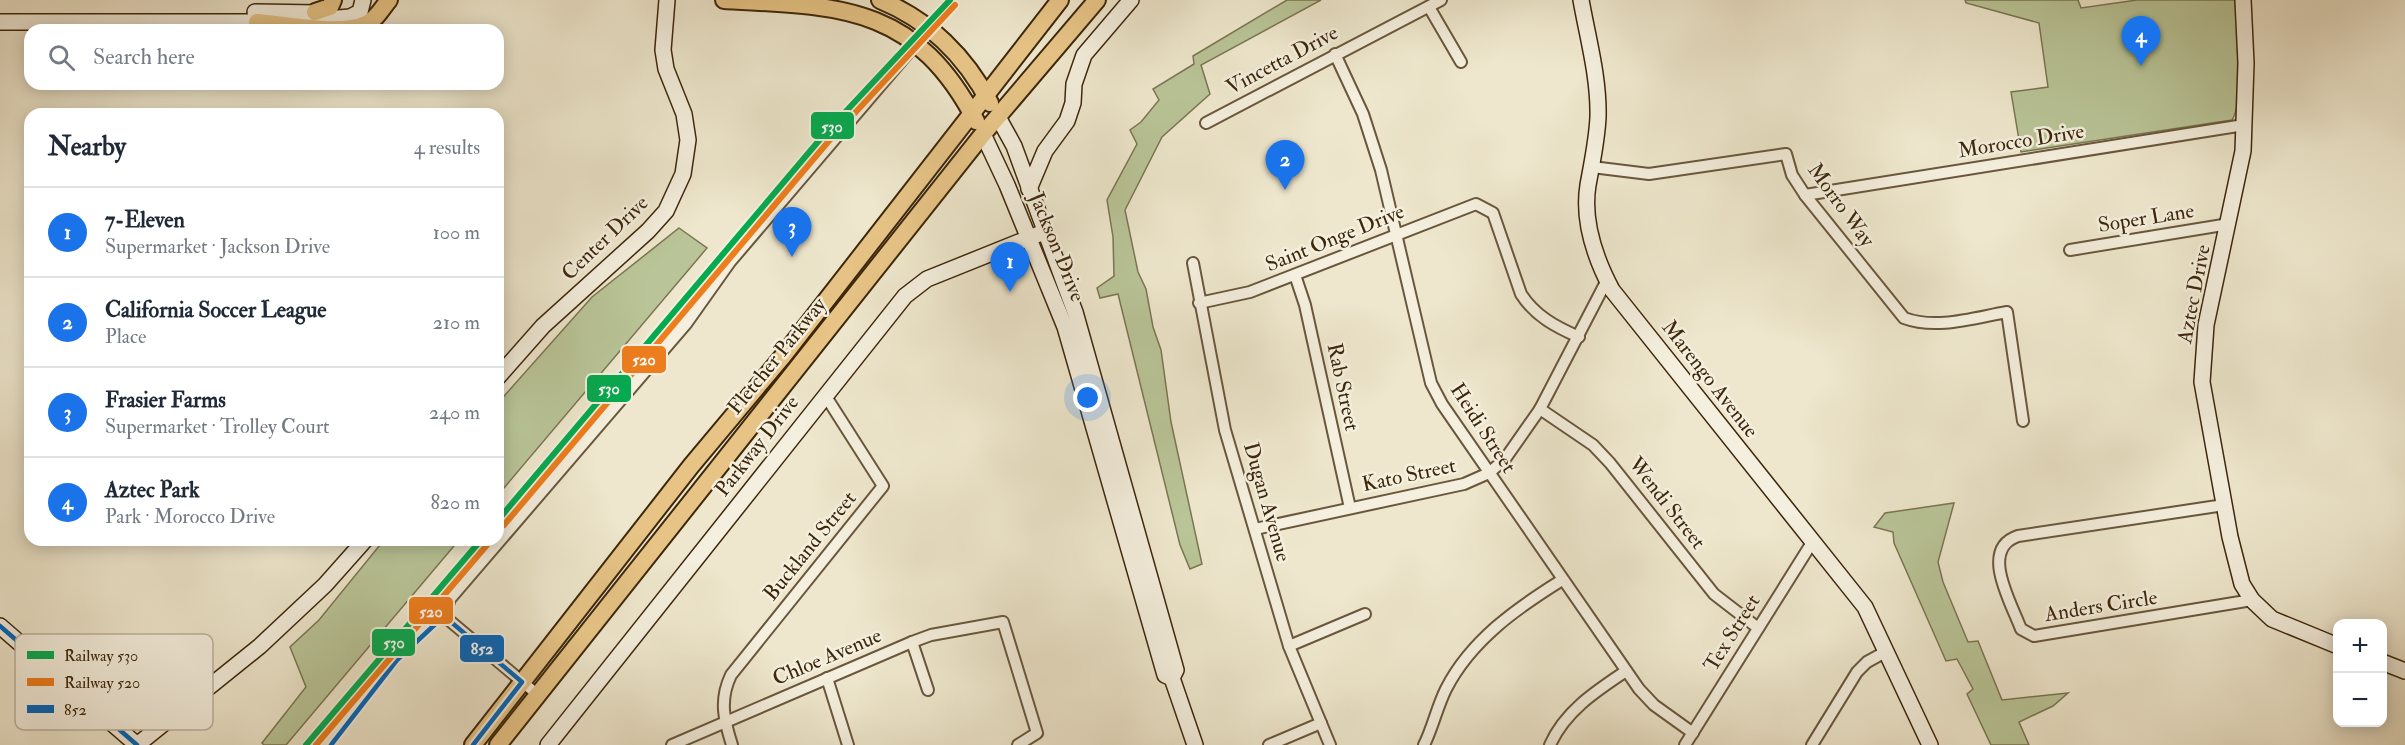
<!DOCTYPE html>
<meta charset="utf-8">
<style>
body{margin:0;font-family:"IM FELL Double Pica",serif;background:#f6f6f7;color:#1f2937}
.controls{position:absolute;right:18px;bottom:18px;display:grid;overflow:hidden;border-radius:12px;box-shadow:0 3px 15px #0003}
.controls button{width:54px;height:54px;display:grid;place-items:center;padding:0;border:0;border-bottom:2px solid #e0e1e3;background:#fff;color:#1f2937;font:30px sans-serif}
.you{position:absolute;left:1088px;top:398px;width:21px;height:21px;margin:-15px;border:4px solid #fff;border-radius:50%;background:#1a73e8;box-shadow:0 0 0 9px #1a73e833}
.badge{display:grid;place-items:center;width:39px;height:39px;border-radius:50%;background:#1a73e8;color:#fff;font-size:20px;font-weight:700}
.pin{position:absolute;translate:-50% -50px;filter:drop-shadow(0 2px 3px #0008)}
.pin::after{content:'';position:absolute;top:32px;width:21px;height:18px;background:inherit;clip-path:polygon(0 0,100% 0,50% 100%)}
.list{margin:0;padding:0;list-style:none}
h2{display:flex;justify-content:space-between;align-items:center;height:78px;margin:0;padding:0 24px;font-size:26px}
h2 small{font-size:20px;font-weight:400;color:#747a83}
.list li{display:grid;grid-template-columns:39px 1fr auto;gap:18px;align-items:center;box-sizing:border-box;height:90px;padding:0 24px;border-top:2px solid #e0e1e3}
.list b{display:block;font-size:22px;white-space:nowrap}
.list p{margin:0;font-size:20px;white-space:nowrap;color:#747a83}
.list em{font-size:20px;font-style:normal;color:#747a83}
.icon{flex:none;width:33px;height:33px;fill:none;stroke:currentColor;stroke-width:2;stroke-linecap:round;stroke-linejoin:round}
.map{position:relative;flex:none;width:2405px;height:745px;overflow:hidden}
.search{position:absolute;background:#fff;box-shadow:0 3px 15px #0003;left:24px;top:24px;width:480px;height:66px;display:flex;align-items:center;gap:15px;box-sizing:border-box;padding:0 21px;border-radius:18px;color:#747a83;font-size:22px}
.panel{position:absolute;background:#fff;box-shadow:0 3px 15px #0003;left:24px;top:108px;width:480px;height:438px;border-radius:18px}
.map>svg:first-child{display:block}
</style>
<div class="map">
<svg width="2405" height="745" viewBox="0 0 2405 745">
<rect width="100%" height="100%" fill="#eee7cd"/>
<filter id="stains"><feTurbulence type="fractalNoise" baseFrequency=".00333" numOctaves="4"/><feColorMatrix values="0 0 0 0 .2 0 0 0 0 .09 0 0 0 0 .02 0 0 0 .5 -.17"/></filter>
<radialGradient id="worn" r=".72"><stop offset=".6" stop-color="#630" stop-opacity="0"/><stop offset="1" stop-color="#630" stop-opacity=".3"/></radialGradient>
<g fill="#b9c598" stroke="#7b7652" stroke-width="1.5">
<polygon points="1287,0 1321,0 1201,65 1210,94 1162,137 1125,210 1138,272 1146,289 1153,327 1161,350 1171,422 1202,564 1190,569 1180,545 1118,294 1100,298 1097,288 1114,276 1113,237 1107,200 1137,144 1130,130 1141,122 1159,100 1153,89 1194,64 1193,56"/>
<path d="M1965,0h113l3,8 56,-8h98c2,27 10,100 -3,120l-211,32 -10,-60 37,-5 -9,-64 -73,-20z"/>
<polygon points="679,228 707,248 498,495 498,403 592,297"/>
<polygon points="1954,503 1938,562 1943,582 1968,642 1978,641 2002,700 2068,693 2053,706 2019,722 2029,745 1991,745 1967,694 1973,689 1957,659 1946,661 1894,543 1893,532 1874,527 1885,513"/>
<polygon points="384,540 459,540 286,745 264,745 262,743 306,687 290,647 319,620"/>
</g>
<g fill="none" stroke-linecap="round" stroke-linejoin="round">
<defs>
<g id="street">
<polyline points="1429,7 1461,62"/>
<polyline points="1335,54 1363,114 1381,170 1431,383 1442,404 1639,689 1654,705 1693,733"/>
<polyline points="1206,123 1441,0"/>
<path d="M1592,167l57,7 137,-20 6,21 13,20 99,123c32,12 69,0 103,-6l16,109"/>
<polyline points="1805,195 2244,125"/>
<polyline points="2070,250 2229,224"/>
<polyline points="1193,263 1225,430 1289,646 1330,745"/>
<polyline points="1295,275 1305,305 1350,508"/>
<path d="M1199,303l51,-11 226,-88 17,9 28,81c14,22 35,33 58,43"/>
<polyline points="1540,409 1593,445 1610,463 1714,594 1758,628"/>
<path d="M2224,505l-206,31c-39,13 -7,66 3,93l13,7 218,-36"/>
<polyline points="1255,529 1464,484 1489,473 1505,459 1540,409 1607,280"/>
<polyline points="912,642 928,690"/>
<polyline points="1289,646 1365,614"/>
<polyline points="827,678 848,745"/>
<polyline points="538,695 444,616 450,599 686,324 730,262 915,45"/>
<polyline points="672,745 912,642 931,635 1003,622 1037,733 1018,745"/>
<path d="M732,745c-8,-25 -13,-45 -1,-70l152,-189 -58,-91"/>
<polyline points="1269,745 1321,723"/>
<path d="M1424,745c9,-18 13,-38 22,-56 25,-49 71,-81 116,-109"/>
<path d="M1550,745c15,-34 46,-54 76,-74"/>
<polyline points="1685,745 1813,541"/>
<polyline points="1812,745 1857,672 1867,662 1887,651"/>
</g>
<g id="secondary">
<path d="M1581,0c7,39 18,78 17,117 -1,23 -6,46 -10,68 -6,37 7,73 24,105l253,317 65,138"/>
<polyline points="2243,0 2246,63 2243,151 2206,325 2202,382 2230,537 2242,584 2252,600 2272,619 2338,646"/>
<polyline points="255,12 318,13"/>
<polyline points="305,21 350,17 360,12 363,0"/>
<polyline points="0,22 269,22"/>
<polyline points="998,117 1014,146 1075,312 1176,670 1172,678"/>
<polyline points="983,134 1007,185 1065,327 1165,675 1172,678 1195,745"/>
<polyline points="1029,189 1045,151 1067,121 1073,103 1074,84 1084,55 1131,0"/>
<polyline points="498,377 543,326 648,231 666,211 683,174 688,140 684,114 666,69 663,50 667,0"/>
<polyline points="0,626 137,745"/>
<polyline points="2382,662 2405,671"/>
<polyline points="137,745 260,646 325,585 365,540"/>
<polyline points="548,745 905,296 927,279 1044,232"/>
</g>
<g id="primary">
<path d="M724,0c117,6 191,5 252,121"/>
<path d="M880,0c49,20 86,57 110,103"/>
<polyline points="315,12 330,7 333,0"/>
<path d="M257,22c28,2 85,14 109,2 11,-5 16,-16 23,-24"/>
<polyline points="473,745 691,466 783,356 1060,0"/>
<polyline points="498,745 983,134 1097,0"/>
</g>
</defs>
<use href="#street" stroke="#69573c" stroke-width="14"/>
<use href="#secondary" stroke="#3d270b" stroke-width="18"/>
<use href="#primary" stroke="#3d270b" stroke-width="20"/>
<use href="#street" stroke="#f4efde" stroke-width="10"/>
<use href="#secondary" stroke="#f4efde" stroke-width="15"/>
<use href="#primary" stroke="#e7c486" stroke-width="16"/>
<defs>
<g id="bus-1">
<polyline points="0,626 137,745"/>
<polyline points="331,745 397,660 444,616 522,682 473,745"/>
</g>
</defs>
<use href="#bus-1" stroke="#f4efde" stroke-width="9"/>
<use href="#bus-1" stroke="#0065bd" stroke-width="4.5"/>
<defs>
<g id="rail-1">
<polyline points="498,520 822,137 950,0"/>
<polyline points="306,745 481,540"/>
</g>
<g id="rail-2">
<polyline points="504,525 828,142 955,5"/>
<polyline points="316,745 487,545"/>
</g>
</defs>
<use href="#rail-1" stroke="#f4efde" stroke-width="10"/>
<use href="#rail-2" stroke="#f4efde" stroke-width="10"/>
<use href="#rail-1" stroke="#04aa4f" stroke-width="6"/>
<use href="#rail-2" stroke="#ed7d1d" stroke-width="6"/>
</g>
<g text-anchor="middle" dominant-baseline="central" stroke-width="5" stroke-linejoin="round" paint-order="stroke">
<g font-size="21" fill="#3d270b" stroke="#f4efde">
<text transform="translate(1282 60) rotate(-28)">Vincetta Drive</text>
<text transform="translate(2021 141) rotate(-9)">Morocco Drive</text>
<text transform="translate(1841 205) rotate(54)">Morro Way</text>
<text transform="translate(2146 218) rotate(-9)">Soper Lane</text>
<text transform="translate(605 238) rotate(-44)">Center Drive</text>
<text transform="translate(1335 238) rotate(-22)">Saint Onge Drive</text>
<text transform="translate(1057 247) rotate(68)">Jackson Drive</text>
<text transform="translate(2194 294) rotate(-79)">Aztec Drive</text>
<text transform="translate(777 356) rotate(-51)">Fletcher Parkway</text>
<text transform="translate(1710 379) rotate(52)">Marengo Avenue</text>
<text transform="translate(1343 387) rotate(78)">Rab Street</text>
<text transform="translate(1483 428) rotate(57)">Heidi Street</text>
<text transform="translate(757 446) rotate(-52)">Parkway Drive</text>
<text transform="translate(1409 475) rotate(-12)">Kato Street</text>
<text transform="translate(1267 502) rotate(74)">Dugan Avenue</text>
<text transform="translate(1667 503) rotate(52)">Wendi Street</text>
<text transform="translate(810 546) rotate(-51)">Buckland Street</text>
<text transform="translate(2101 606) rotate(-9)">Anders Circle</text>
<text transform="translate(1732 633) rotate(-58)">Tex Street</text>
<text transform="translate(827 657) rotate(-23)">Chloe Avenue</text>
</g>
</g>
<rect x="15" y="634" width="198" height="96" rx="9" fill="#f4efde" stroke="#bdb39f" stroke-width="1.5"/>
<rect x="27" y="651" width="27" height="8" fill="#04aa4f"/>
<rect x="27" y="678" width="27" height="8" fill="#ed7d1d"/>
<rect x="27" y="705" width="27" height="8" fill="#0065bd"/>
<g font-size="16" fill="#3d270b">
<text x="64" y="661">Railway 530</text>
<text x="64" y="688">Railway 520</text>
<text x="64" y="715">852</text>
</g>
<g stroke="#f4efde" stroke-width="2">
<rect x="810" y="111" width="45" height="29" rx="6" fill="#04aa4f"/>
<rect x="621" y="345" width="46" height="29" rx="6" fill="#ed7d1d"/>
<rect x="586" y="374" width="46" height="29" rx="6" fill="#04aa4f"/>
<rect x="408" y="596" width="46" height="29" rx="6" fill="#ed7d1d"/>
<rect x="371" y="628" width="45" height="29" rx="6" fill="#04aa4f"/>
<rect x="459" y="634" width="46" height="29" rx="6" fill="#0065bd"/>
</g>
<g font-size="16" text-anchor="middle" font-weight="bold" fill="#fff">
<text x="832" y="132">530</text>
<text x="644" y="365">520</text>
<text x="609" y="394">530</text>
<text x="431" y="617">520</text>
<text x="394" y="648">530</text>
<text x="482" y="654">852</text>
</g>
<rect width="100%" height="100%" filter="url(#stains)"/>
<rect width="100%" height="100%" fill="url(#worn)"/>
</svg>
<div class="controls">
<button>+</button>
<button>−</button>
</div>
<div class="you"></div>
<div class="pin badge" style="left:1010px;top:292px">1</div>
<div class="pin badge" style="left:1285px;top:190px">2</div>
<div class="pin badge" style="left:792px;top:257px">3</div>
<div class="pin badge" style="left:2141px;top:66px">4</div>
<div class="search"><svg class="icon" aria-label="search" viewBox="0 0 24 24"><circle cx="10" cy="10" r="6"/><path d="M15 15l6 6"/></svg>Search here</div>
<section class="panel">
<h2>Nearby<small>4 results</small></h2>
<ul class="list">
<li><span class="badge">1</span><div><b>7-Eleven</b><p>Supermarket · Jackson Drive</p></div><em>100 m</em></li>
<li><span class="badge">2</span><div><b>California Soccer League</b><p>Place</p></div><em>210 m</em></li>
<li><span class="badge">3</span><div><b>Frasier Farms</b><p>Supermarket · Trolley Court</p></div><em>240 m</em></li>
<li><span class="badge">4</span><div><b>Aztec Park</b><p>Park · Morocco Drive</p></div><em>820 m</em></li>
</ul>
</section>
</div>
